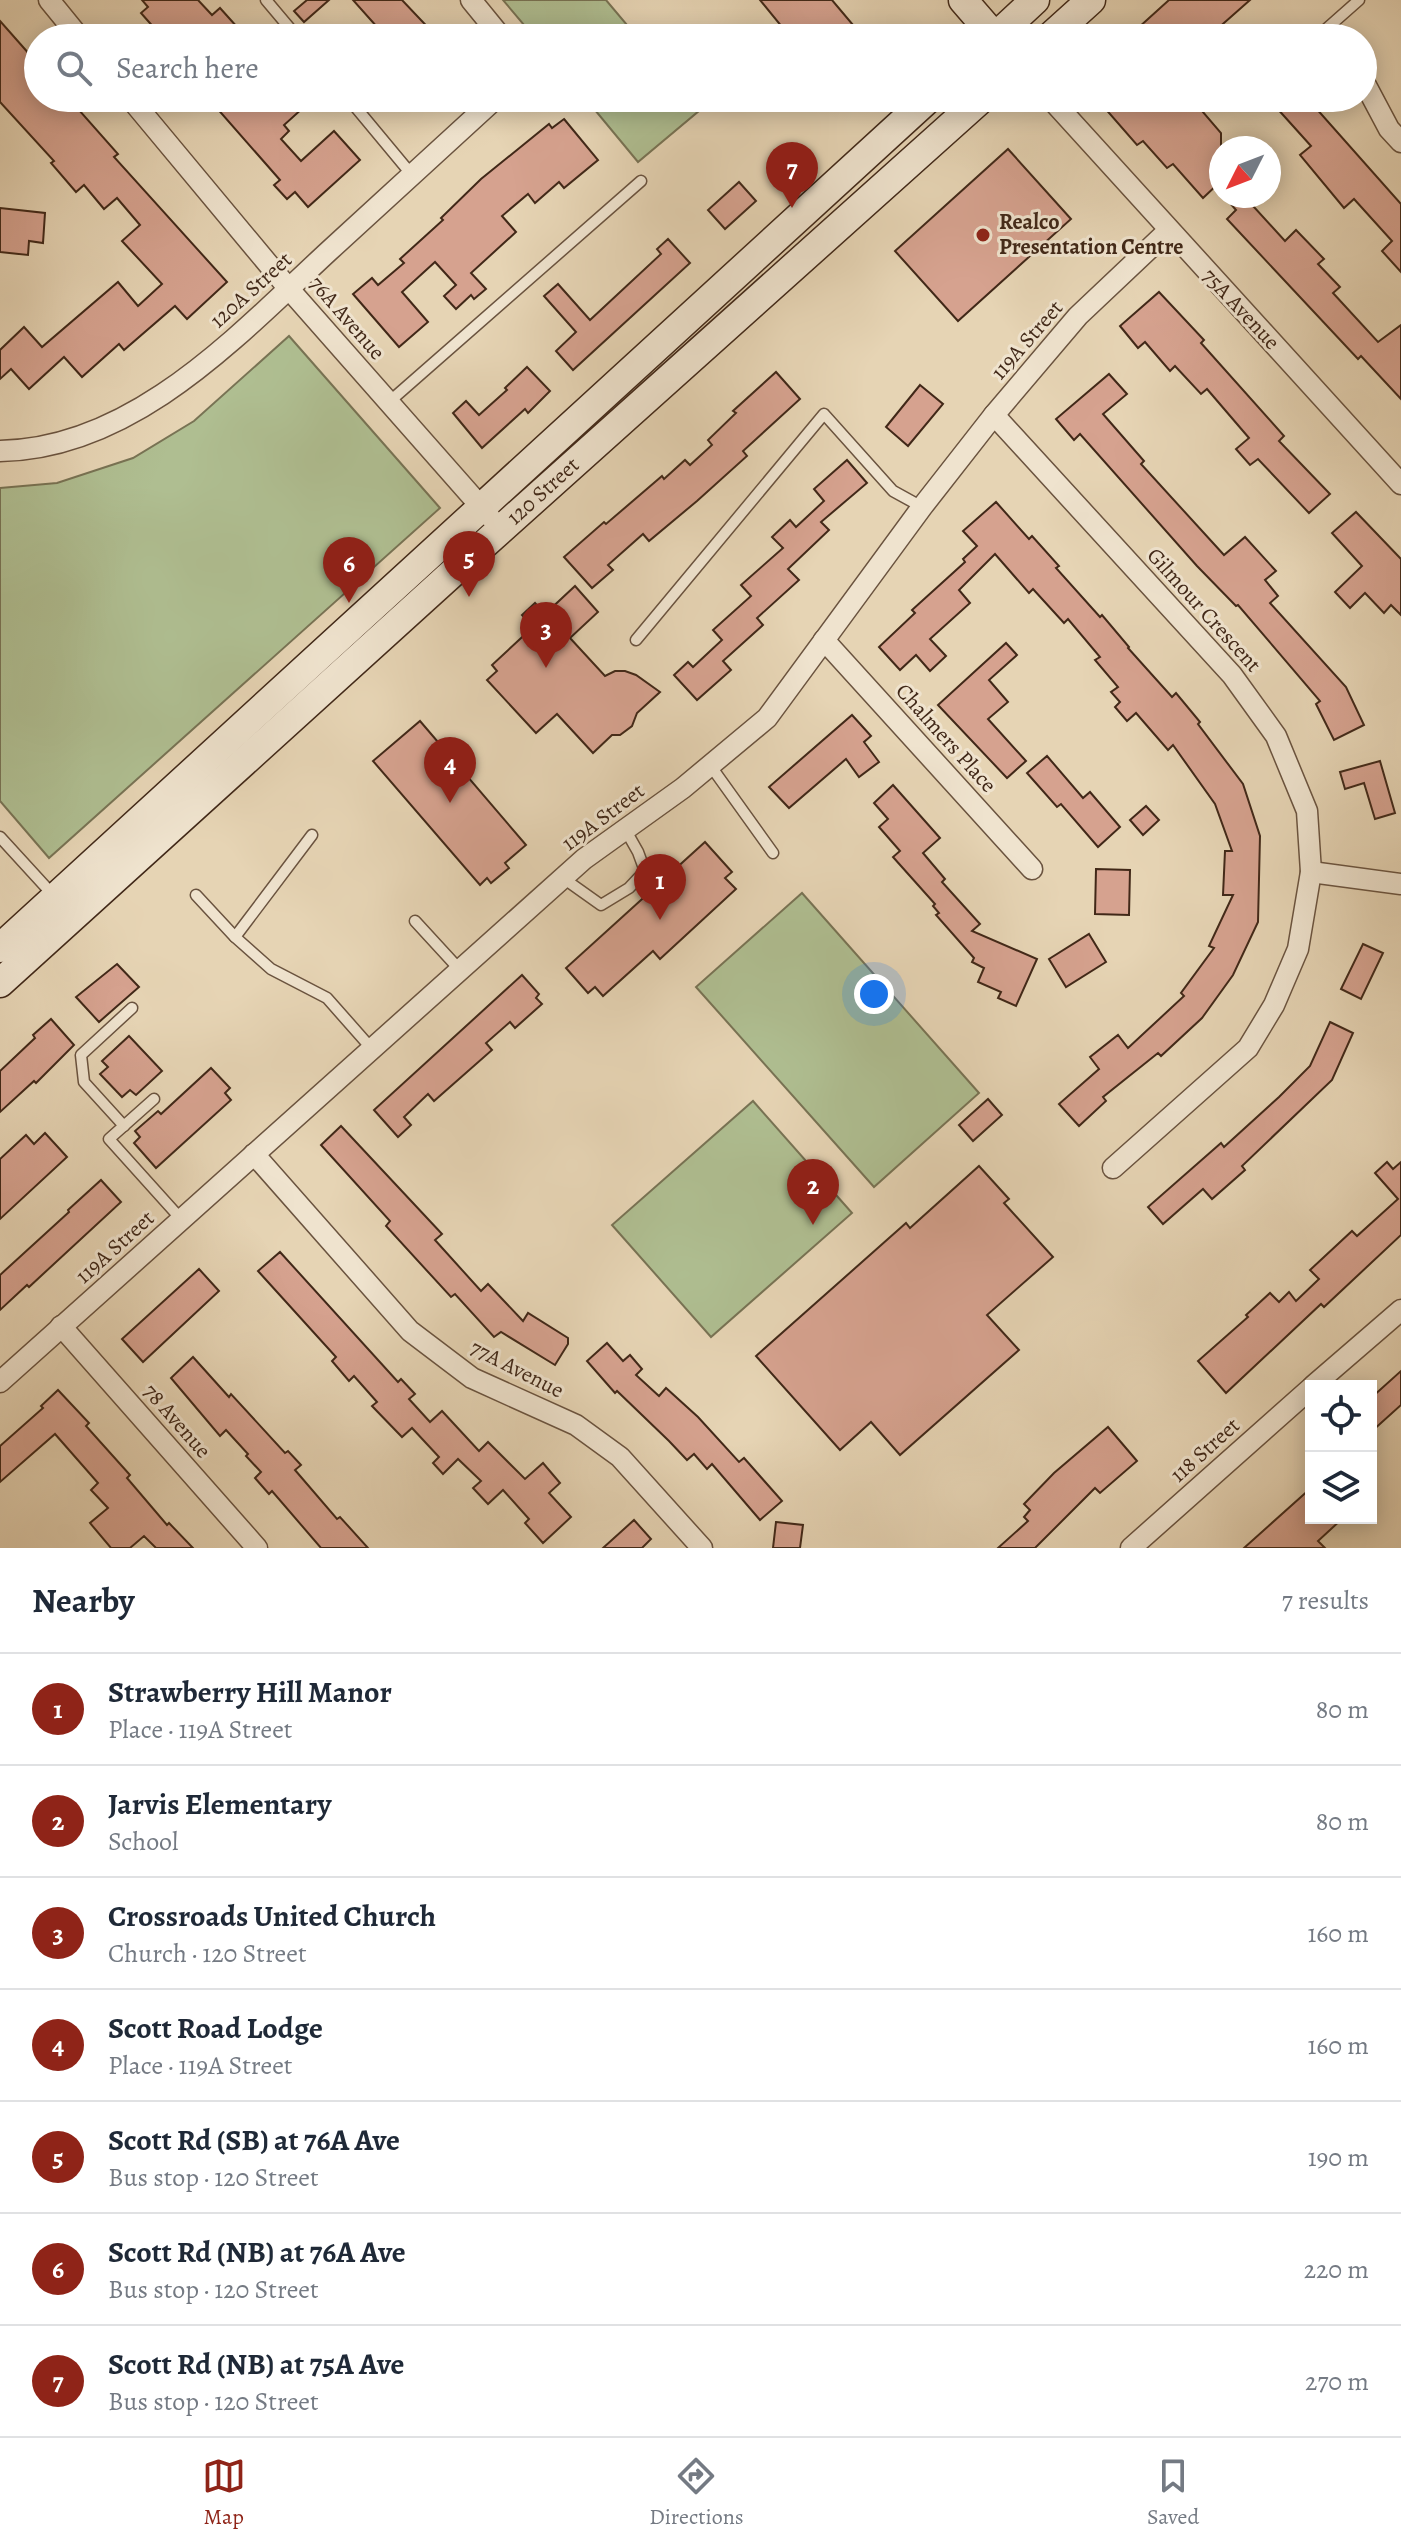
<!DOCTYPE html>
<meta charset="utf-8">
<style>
body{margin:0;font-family:Alegreya,serif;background:#f6f6f7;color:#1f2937}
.controls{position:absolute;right:24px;bottom:24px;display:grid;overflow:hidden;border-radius:0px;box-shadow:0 4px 20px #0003}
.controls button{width:72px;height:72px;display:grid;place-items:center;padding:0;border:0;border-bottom:2px solid #e0e1e3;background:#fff;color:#1f2937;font:40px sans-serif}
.compass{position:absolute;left:1209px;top:136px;width:72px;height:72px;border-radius:50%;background:#fff;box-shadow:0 4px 20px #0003;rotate:228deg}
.you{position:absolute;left:874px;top:994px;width:28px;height:28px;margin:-20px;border:6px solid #fff;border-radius:50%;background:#1a73e8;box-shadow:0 0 0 12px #1a73e833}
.badge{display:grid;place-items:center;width:52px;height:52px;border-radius:50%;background:#8f2418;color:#fff;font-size:26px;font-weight:700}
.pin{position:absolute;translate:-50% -66px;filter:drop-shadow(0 2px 4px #0008)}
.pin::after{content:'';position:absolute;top:42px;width:28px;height:24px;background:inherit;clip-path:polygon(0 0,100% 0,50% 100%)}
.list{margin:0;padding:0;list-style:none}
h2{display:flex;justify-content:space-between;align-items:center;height:104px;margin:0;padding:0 32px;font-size:34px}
h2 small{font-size:26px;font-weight:400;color:#747a83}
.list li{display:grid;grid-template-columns:52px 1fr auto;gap:24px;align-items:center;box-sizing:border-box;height:112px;padding:0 32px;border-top:2px solid #e0e1e3}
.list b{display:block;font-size:30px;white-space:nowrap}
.list p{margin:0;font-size:26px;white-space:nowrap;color:#747a83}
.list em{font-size:26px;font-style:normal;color:#747a83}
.icon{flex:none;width:44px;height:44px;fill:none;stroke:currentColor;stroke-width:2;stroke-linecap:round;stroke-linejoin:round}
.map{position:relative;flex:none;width:1401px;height:1548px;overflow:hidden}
.search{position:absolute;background:#fff;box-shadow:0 4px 20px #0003;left:24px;right:24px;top:24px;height:88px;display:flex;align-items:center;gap:20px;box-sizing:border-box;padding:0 28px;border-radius:44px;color:#747a83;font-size:30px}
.sheet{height:888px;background:#fff}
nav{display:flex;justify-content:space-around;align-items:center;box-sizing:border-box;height:112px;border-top:2px solid #e0e1e3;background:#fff;font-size:22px;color:#747a83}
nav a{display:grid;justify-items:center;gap:4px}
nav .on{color:#8f2418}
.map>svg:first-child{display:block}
</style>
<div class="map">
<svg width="1401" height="1548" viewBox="0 0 1401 1548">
<rect width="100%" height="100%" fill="#e6d4b4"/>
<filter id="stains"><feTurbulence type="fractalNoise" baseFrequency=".0025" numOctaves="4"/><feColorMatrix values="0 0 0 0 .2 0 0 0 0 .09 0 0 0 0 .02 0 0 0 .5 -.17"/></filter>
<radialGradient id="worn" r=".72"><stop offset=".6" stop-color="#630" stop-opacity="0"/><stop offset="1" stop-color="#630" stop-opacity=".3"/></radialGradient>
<g fill="#afbe91" stroke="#787354" stroke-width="2">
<polygon points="503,0 606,0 638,38 535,38"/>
<polygon points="585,98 690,98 700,110 638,162"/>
<polygon points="289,336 440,508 49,858 0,801 0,488 57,483 133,458 194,421"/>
<polygon points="802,893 979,1093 874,1187 696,987"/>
<polygon points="753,1101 852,1213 711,1337 612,1225"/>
</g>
<g fill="#d6a28f" stroke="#412818" stroke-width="2">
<polygon points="142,0 198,0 212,15 220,8 247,38 163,38 141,13 148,7"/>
<polygon points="307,0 329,0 304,22 294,11"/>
<polygon points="353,0 402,0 438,38 368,38 378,28"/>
<polygon points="760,0 832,0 864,38 791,38"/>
<polygon points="1169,0 1250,0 1207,38 1127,38"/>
<polygon points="0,21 38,64 38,98 73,98 80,106 78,109 118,154 114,157 227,282 187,319 175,306 124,350 119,344 82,377 64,357 29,389 11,369 0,379 0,350 24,327 42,347 118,282 138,306 162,284 122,241 140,225 117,198 104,209 84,185 76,192 51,163 54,161 0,102"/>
<polygon points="208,98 314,98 284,125 289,131 281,139 301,161 334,131 360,160 308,207 295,192 287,199 274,185 280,180"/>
<polygon points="1096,98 1191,98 1221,133 1221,181 1203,198 1173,164 1167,168 1143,141 1137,145"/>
<polygon points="1284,98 1307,98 1401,204 1401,272 1382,251 1392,241 1354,199 1344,208 1300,155 1311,146 1275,106"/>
<polygon points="564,119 598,160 564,188 559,182 535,203 528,194 502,216 516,232 471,273 486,289 474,299 471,295 456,309 444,296 456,285 435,262 402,292 428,322 399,347 353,294 372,278 378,285 404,263 400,259 443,220 441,218 481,179 549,124 552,128"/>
<polygon points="1008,149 1071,219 958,321 895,251"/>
<polygon points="739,182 756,201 725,229 708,210"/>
<polygon points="1224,196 1244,196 1285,241 1296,230 1324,259 1318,264 1340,287 1333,293 1378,342 1401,325 1401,399 1361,356 1358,359 1227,219 1236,210"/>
<polygon points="0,208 45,213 43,243 29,241 28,255 0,252"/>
<polygon points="668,239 690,263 573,370 556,351 576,332 544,296 558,284 590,320 661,254 657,249"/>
<polygon points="1159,292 1204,340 1201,343 1284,436 1279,441 1330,494 1309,513 1258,459 1250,465 1236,449 1249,438 1207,389 1201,394 1175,366 1170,371 1145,342 1138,348 1120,326"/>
<polygon points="527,367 550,391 528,413 525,409 482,448 453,413 466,401 479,415 507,390 505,388"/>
<polygon points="776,372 800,399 743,451 747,456 697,501 649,541 643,534 608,565 613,570 592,588 564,557 604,522 606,524 662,476 664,479 685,460 690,465 712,445 708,440 736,413 733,411"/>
<polygon points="1109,374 1127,394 1103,414 1144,461 1141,464 1224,555 1245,537 1276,571 1265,580 1278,596 1270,603 1346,687 1364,725 1334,740 1316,704 1320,701 1238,605 1236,606 1197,566 1080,434 1074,440 1056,419"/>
<polygon points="920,385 943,404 908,446 886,427"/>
<polygon points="847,460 867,483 821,522 829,530 788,569 799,580 757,618 763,625 723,661 731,670 697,700 674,675 688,662 693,667 722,640 713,630 751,596 741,585 783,548 772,537 790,520 796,527 824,501 814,489"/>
<polygon points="996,502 1029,539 1032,536 1059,566 1056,568 1100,617 1102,615 1129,647 1128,648 1172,697 1176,693 1200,722 1198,724 1243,784 1260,836 1258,922 1233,975 1202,1018 1161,1056 1158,1053 1103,1097 1106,1101 1079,1126 1059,1104 1099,1069 1090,1057 1118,1035 1128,1048 1184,996 1181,993 1214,948 1209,946 1233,895 1223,895 1225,851 1232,851 1215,804 1173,745 1168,750 1136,713 1127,721 1115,707 1120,702 1111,692 1118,687 1095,660 1100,657 1068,619 1064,623 1033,589 1029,593 995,554 959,590 970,603 930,639 946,656 930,671 916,655 900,670 879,647 915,613 912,610 965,562 963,559 977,546 963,531"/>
<polygon points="1356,512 1401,559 1401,615 1391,605 1384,613 1365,593 1350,608 1335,592 1362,566 1332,533"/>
<polygon points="575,586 598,612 570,638 605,676 615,671 625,671 636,675 660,692 637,713 632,726 620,735 612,735 593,753 557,714 536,733 487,680 497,671 492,665 533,627 522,615 535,603 545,614"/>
<polygon points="1006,643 1017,655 989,680 1008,702 988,719 1026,761 1007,778 938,705"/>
<polygon points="852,715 871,736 864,742 879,762 859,777 846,759 789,808 769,787"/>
<polygon points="420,721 526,845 505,863 509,868 491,883 487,878 480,885 373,761"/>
<polygon points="1047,756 1083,798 1090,792 1120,827 1098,847 1061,804 1057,807 1027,773"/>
<polygon points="1380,761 1395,813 1375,819 1364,783 1345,789 1340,772"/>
<polygon points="893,785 940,838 923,853 945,879 942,882 980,924 972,931 1037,959 1016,1006 998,998 1001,992 978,982 984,968 972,962 974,958 936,915 939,913 933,906 935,904 893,857 900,851 879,827 888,819 874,803"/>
<polygon points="1146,806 1159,820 1143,835 1130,820"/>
<polygon points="705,842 732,872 725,878 736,889 660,959 653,951 603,996 595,987 588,993 566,968"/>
<polygon points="1096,869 1130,870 1129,915 1095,914"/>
<polygon points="1089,934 1106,962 1066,987 1049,959"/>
<polygon points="1363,944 1383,953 1361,999 1341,989"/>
<polygon points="117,964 139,987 99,1022 76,997"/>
<polygon points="522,975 539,994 536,998 542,1004 515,1028 510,1022 486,1043 492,1050 434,1101 428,1094 404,1117 411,1125 398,1137 374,1110"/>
<polygon points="51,1019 74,1045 36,1083 34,1081 0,1112 0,1071 35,1038 33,1035"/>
<polygon points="1330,1022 1353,1033 1332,1080 1242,1166 1245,1170 1212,1199 1203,1189 1163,1224 1148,1207 1221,1143 1224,1147 1279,1097 1310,1066"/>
<polygon points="129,1036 162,1071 136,1095 130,1090 122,1097 100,1074 108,1067 102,1061"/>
<polygon points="211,1068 230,1088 225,1093 231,1100 156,1168 134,1143 140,1137 135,1131 158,1111 161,1114"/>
<polygon points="988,1099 1002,1115 973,1141 959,1125"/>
<polygon points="341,1126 442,1234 435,1240 481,1291 488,1284 523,1321 528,1313 568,1338 568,1344 555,1365 501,1332 494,1337 455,1294 451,1297 386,1226 390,1221 321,1145"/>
<polygon points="45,1133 67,1157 0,1219 0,1159 26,1135 34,1144"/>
<polygon points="1387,1162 1393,1169 1401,1162 1401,1235 1324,1307 1321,1304 1226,1393 1198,1361 1248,1317 1246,1315 1270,1293 1279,1302 1289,1292 1296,1301 1319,1279 1310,1270 1352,1231 1357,1236 1398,1199 1375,1173"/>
<polygon points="979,1166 1009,1199 1004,1203 1053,1257 987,1315 1019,1350 900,1455 871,1422 840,1450 756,1356 906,1223 910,1228"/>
<polygon points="101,1180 121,1202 29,1287 27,1285 0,1310 0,1275 69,1212 68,1210"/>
<polygon points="280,1252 398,1382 401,1379 415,1394 409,1399 430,1422 442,1411 479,1451 488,1442 525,1479 543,1463 560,1483 549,1493 571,1517 543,1543 525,1523 529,1519 503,1490 488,1504 473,1488 481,1481 458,1459 443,1474 433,1463 439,1457 412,1428 402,1437 372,1406 377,1402 354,1376 349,1381 332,1361 336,1357 258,1271"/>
<polygon points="199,1269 219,1291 143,1362 122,1339"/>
<polygon points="607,1343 623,1361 630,1355 642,1369 636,1375 659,1396 666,1388 698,1417 739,1462 744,1458 782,1501 760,1520 712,1464 707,1469 694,1454 687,1460 669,1441 617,1391 615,1393 587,1361"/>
<polygon points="193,1357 229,1397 231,1394 285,1453 288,1451 301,1465 295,1470 337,1519 340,1517 368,1548 321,1548 272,1491 269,1494 255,1478 261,1472 246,1456 248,1454 226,1430 220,1436 171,1378"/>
<polygon points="1401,1371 1401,1405 1371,1432 1371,1398"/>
<polygon points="58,1390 89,1423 86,1426 130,1475 127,1478 167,1525 169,1523 193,1548 156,1548 144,1536 130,1548 111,1548 90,1523 108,1508 91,1490 98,1483 55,1434 0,1482 0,1446 43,1408 41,1406"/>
<polygon points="1108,1427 1137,1461 1100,1493 1095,1488 1035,1548 998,1548 1028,1521 1024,1517 1030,1510 1024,1504 1054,1473"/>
<polygon points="1311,1488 1311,1518 1343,1518 1318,1541 1325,1548 1244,1548"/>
<polygon points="634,1520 651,1539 642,1548 603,1548"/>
<polygon points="776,1522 803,1525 800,1548 773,1548"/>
</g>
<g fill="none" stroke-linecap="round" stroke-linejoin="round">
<defs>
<g id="lane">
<polyline points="266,0 298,38"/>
<polyline points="1316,38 1359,0"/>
<polyline points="348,98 412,175"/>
<polyline points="389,402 641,181"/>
<polyline points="636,640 824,414 893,491 922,507"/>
<polyline points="710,765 773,853"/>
<polyline points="0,837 54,896"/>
<polyline points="563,878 601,905 629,888 645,871 638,852 625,829"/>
<polyline points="196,895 235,937 271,969 327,998 372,1049"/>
<polyline points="415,921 460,970"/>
<polyline points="235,937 312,835"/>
<polyline points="154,1099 109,1139 181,1219"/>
<polyline points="124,1126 84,1082 81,1055 132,1008"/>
</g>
<g id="street">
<polyline points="49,0 80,38"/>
<polyline points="471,0 502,38"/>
<polyline points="1363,80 1389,129 1401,142"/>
<polyline points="130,98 289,289 490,517"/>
<polyline points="1050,98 1401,484"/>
<polyline points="994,415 1232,675 1276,736 1307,811 1311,872 1298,949 1274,1005 1248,1048 1113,1168"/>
<path d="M0,451c134,-2 238,-116 330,-201 55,-51 111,-101 166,-152"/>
<polyline points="824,640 1032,869"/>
<polyline points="1311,872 1401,884"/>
<polyline points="254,1154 410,1331 472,1378 576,1425 620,1457 702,1548"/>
<polyline points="61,1326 257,1548"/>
<polyline points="0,1382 584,859 683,788 767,718 922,507 994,415 1078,316 1169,230"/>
<polyline points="1313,1386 1401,1310"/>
<polyline points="1131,1548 1311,1388"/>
</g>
<g id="secondary">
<polyline points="963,0 995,37"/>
<polyline points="994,38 1035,0"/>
<polyline points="1049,38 1091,0"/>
<polyline points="0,948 929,98"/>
<polyline points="0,983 470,557 982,98"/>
</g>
</defs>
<use href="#lane" stroke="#6a533f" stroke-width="13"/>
<use href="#street" stroke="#6a533f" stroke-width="23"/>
<use href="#secondary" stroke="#412818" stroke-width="31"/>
<use href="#lane" stroke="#efe3ce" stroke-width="10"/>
<use href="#street" stroke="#efe3ce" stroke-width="20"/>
<use href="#secondary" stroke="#efe3ce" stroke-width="28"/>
</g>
<circle fill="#8f2418" stroke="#efe3ce" stroke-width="3" cx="983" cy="235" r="8"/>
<g text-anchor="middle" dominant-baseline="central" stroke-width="6" stroke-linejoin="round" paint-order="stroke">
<g font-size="22" font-weight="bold" fill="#412818" stroke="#efe3ce" text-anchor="start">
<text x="999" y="222">Realco<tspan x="999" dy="25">Presentation Centre</tspan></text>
</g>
<g font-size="22" fill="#412818" stroke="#efe3ce">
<text transform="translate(251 290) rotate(-42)">120A Street</text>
<text transform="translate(1241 309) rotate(47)">75A Avenue</text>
<text transform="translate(347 318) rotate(49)">76A Avenue</text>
<text transform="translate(1027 340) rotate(-49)">119A Street</text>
<text transform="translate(543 491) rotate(-42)">120 Street</text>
<text transform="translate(1204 610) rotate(48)">Gilmour Crescent</text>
<text transform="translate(946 738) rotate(48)">Chalmers Place</text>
<text transform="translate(603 817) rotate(-37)">119A Street</text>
<text transform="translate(115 1247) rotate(-42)">119A Street</text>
<text transform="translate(517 1369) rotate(27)">77A Avenue</text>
<text transform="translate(177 1421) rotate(49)">78 Avenue</text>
<text transform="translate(1205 1450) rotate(-42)">118 Street</text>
</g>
</g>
<rect width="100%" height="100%" filter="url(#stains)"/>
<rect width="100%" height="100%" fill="url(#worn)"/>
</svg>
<div class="controls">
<button><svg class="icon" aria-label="locate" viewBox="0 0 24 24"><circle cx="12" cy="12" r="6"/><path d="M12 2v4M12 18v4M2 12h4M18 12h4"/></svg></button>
<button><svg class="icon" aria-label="layers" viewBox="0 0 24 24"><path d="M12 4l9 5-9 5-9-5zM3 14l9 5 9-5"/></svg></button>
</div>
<svg class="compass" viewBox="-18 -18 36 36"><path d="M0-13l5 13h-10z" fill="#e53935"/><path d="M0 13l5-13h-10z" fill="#747a83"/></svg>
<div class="you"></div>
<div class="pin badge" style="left:660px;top:920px">1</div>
<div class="pin badge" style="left:813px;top:1225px">2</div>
<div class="pin badge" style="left:546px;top:668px">3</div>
<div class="pin badge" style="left:450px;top:803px">4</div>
<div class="pin badge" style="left:469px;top:597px">5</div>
<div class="pin badge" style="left:349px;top:603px">6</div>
<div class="pin badge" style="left:792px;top:208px">7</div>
<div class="search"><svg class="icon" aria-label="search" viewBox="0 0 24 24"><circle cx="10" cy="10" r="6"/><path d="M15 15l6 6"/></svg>Search here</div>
</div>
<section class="sheet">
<h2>Nearby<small>7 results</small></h2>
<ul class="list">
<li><span class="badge">1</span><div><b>Strawberry Hill Manor</b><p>Place · 119A Street</p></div><em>80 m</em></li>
<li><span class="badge">2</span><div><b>Jarvis Elementary</b><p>School</p></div><em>80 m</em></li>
<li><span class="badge">3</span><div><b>Crossroads United Church</b><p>Church · 120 Street</p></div><em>160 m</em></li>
<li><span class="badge">4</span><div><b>Scott Road Lodge</b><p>Place · 119A Street</p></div><em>160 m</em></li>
<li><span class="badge">5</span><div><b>Scott Rd (SB) at 76A Ave</b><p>Bus stop · 120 Street</p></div><em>190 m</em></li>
<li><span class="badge">6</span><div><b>Scott Rd (NB) at 76A Ave</b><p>Bus stop · 120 Street</p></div><em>220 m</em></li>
<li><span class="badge">7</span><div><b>Scott Rd (NB) at 75A Ave</b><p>Bus stop · 120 Street</p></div><em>270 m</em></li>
</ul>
</section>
<nav>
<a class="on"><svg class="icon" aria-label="map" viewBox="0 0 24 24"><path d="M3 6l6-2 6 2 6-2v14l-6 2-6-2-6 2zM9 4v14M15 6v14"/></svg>Map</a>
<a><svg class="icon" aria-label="directions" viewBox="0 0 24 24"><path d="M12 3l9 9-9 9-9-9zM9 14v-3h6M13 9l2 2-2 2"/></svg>Directions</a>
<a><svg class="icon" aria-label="saved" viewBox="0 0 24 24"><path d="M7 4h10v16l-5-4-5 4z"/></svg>Saved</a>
</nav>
